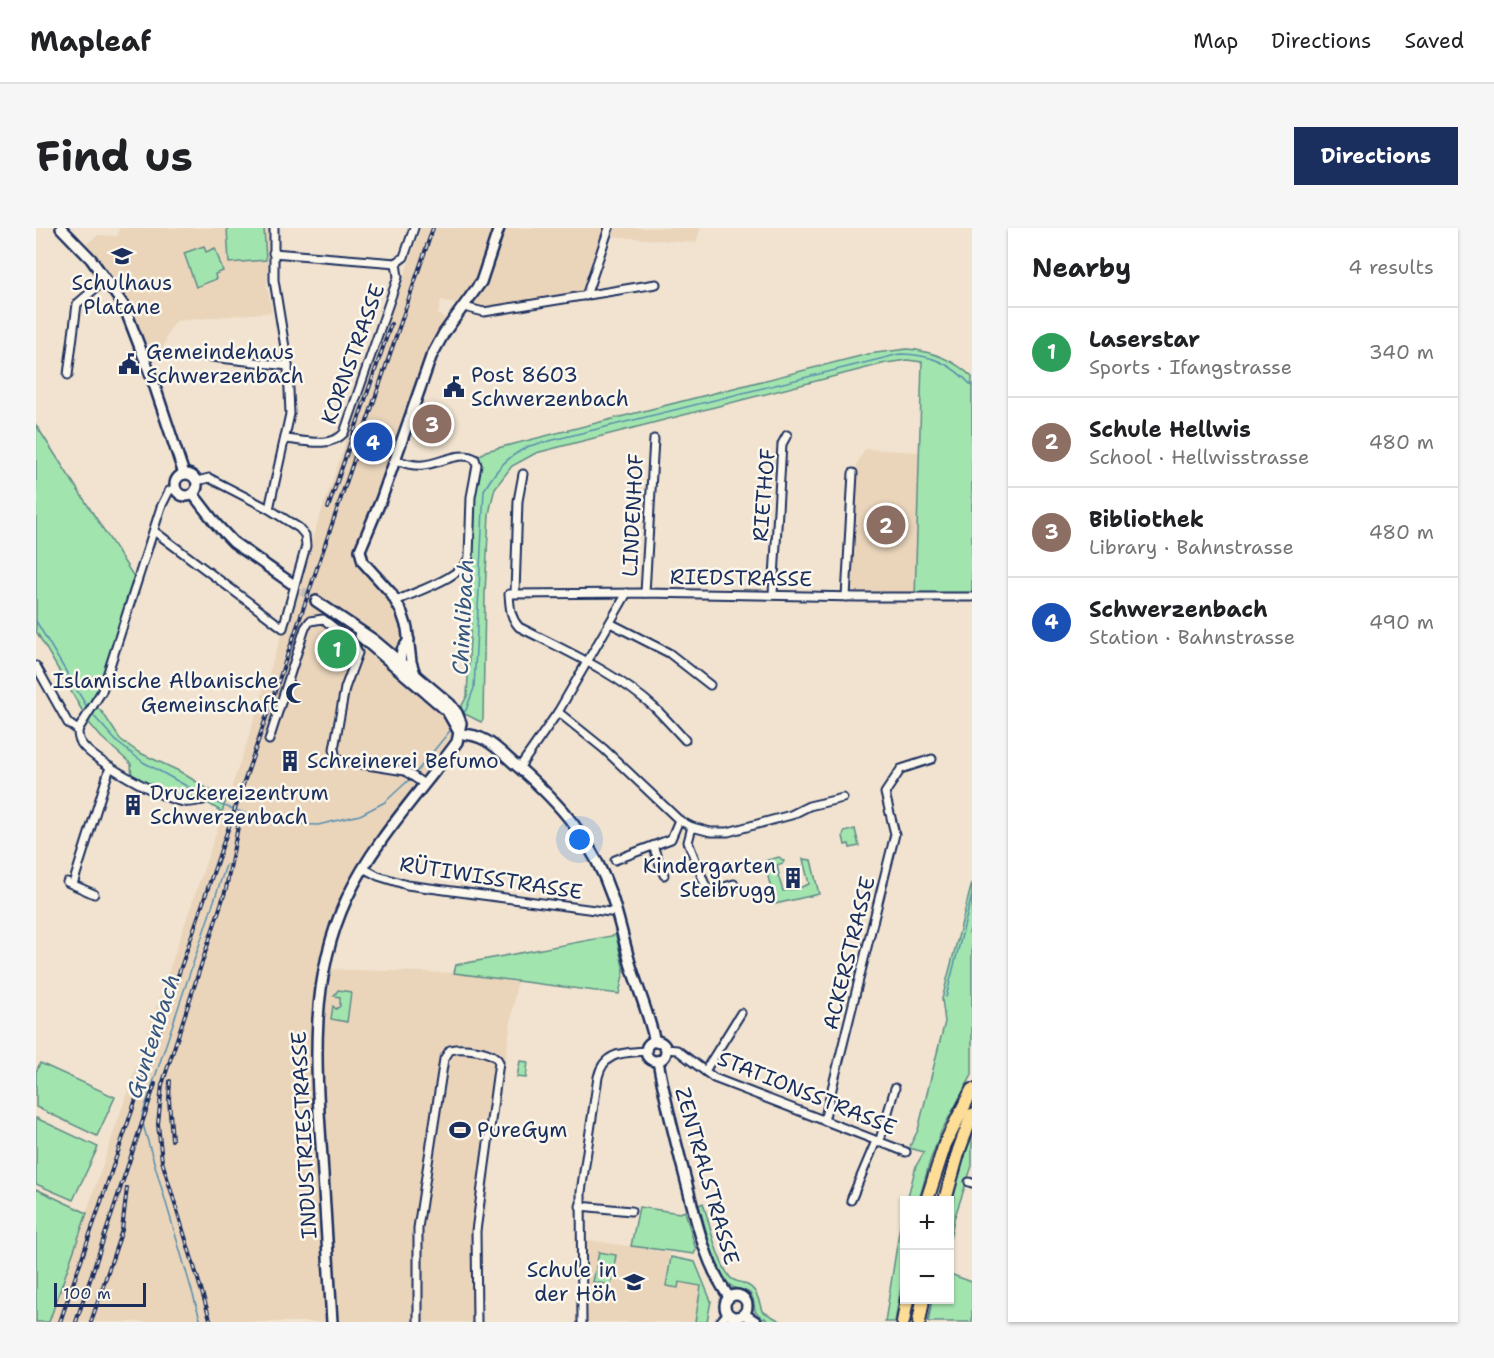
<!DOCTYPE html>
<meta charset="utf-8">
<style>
body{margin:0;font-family:"Shantell Sans",sans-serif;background:#f6f6f6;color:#202124}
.controls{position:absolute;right:18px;bottom:18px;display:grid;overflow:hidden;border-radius:0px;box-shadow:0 2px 4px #0004}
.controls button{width:54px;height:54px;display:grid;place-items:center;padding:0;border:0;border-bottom:2px solid #e0e0e0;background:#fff;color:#202124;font:30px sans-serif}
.scale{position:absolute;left:18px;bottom:15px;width:92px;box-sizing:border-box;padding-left:6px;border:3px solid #1b2f5e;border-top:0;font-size:16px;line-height:21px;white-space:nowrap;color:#1b2f5e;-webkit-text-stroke:4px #fbf7ec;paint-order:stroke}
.you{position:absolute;left:544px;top:612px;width:21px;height:21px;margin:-15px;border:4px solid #fff;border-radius:50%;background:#1a73e8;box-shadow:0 0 0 9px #1a73e833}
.badge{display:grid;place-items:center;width:39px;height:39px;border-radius:50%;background:#1b2f5e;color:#fff;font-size:20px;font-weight:700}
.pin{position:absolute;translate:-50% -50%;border:3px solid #fff;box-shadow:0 2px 6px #0006}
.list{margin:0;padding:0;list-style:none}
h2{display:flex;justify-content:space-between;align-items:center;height:78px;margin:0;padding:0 24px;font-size:26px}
h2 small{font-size:20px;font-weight:400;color:#757577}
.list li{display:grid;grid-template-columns:39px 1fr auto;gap:18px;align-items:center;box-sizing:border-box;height:90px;padding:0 24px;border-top:2px solid #e0e0e0}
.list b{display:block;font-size:22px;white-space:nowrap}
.list p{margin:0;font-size:20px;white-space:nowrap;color:#757577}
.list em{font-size:20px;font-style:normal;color:#757577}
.map{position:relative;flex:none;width:936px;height:1094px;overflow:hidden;border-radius:0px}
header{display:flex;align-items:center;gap:36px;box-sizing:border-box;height:84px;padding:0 30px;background:#fff;border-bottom:2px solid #e0e0e0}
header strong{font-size:28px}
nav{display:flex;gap:33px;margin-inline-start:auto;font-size:21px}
.intro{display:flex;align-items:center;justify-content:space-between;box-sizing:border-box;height:144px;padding:0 36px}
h1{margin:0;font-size:42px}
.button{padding:15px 27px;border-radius:0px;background:#1b2f5e;color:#fff;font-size:21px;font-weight:700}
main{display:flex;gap:36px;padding:0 36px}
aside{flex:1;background:#fff;border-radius:0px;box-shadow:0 2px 4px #0004}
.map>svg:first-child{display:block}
</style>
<header>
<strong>Mapleaf</strong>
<nav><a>Map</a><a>Directions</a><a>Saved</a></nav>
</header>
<div class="intro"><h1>Find us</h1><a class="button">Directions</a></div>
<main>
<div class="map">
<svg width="936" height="1094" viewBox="0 0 936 1094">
<rect width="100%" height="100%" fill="#f1e3cf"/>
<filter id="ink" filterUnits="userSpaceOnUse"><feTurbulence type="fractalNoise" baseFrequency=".0167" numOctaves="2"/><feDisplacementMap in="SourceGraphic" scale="12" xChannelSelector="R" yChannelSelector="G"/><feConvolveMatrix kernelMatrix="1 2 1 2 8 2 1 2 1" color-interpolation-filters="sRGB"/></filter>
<g filter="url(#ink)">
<g fill="#ead5bb">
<polygon points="83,0 233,0 231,57 236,84 140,93 132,105 127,121 111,123 91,78 47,19 62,7 82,8"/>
<polygon points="385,0 665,0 660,15 571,8 550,68 448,84 405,72 402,86 408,90 415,88 399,110 391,131 318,333 330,330 357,363 379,440 424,506 327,640 288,741 418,745 481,754 453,941 454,951 450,985 440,1003 441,1094 13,1094 211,514 279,302"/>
<polygon points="829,221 884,224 879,370 822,369 814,359 821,236"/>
<polygon points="547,1011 634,1025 630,1052 667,1057 660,1094 549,1094"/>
</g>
<g fill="#a2e4ae" stroke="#5e8a86" stroke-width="1.5">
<polygon points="191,0 228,0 230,32 193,35"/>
<polygon points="168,18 170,24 179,20 187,43 179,46 180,51 160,59 148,25"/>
<path d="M871,121c25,2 46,10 65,28v220l-57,1 7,-236 -15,-2 -21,3 -350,90 -24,13 -17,22 -3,12 -3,14 -4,79 -2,127 -2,2 -22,-11 8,-15 4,-78 -2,-61 6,-98 11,-8 382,-97z"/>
<polygon points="0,197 102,355 58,477 67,485 84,511 102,524 143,543 190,572 186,584 167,572 148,574 96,552 95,536 65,509 54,496 0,403"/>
<polygon points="819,601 823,618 814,620 813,616 809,617 807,608 808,604"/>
<polygon points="743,629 748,633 747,635 741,637 743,646 742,647 747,663 763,660 773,656 767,631 775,632 783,666 739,676 728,633"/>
<polygon points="936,655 936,695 933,705 936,706 936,847 905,904 894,933 883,972 871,972 880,938 888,924 873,920 882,902 903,817 909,794 906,771"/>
<polygon points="580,707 588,743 583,766 418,745 420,737"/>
<polygon points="302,762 315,764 311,794 295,791 297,778 300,781 304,778 304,769 298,768"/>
<polygon points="484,833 492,834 490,850 481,849"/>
<polygon points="4,835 79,869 61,908 0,879 0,844"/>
<polygon points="0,890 62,919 37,972 0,956"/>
<path d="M936,907v31l-18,53 -4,20c-1,-37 10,-69 22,-104z"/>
<polygon points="0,961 51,985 13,1094 0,1094"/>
<path d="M667,975c7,22 13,54 26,73 4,6 10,5 16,8 12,4 14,17 17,27l20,11h-14l-3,-4 -2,1 -8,-8c-2,-30 -15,-15 -26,-27 -15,-15 -24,-58 -30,-79z"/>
<polygon points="603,979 644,985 649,983 660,1022 658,1026 595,1018"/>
<polygon points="868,984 868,1041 859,1094 849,1094 863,1004"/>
<polygon points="563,1024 580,1027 575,1057 557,1054"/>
<polygon points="635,1029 659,1034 675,1073 671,1094 659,1094 665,1058 643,1054 642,1060 630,1058"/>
<polygon points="914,1046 936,1054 936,1094 892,1094 896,1072 914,1072"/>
</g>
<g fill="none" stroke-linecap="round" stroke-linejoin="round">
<g stroke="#598eae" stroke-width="1.5">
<polyline points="0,393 51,479"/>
<polyline points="56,486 82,515 107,534 185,577 239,595 282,597 324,587 349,574 375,550"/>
<path d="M425,488l5,-6 8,-22 10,-198c14,-23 22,-32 45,-44l371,-92c31,0 52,10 72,32"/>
<polyline points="378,547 417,499"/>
<polyline points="910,769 936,667"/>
<polyline points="165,1094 108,900 106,888 190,637"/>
</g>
<polyline stroke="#c6bfb8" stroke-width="9" stroke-dasharray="9 4.5" stroke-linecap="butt" points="255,355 280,373"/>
<defs>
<g id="street">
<polyline points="237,25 360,35 368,29 378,0"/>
<polyline points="550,68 573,0"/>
<polyline points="428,79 448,84 620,56"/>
<polyline points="158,127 252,138"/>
<polyline points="32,147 41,76 70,51"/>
<path d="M250,211c19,2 45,9 58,-6l54,-156 -2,-14"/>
<path d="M359,232c9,3 18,6 28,5 16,-1 38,-15 52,-6l2,6 -6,32 -2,60c-7,21 -53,34 -73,44"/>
<polyline points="233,281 254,186 252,138 238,52 238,0"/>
<polyline points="118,303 247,400 270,318 269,307 263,300 233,281 173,250 161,253"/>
<polyline points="479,365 482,273 487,246"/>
<polyline points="609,365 618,211"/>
<polyline points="737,366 746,216 751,207"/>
<polyline points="810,369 817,245"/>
<polyline points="574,395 633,425 674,457"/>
<polyline points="0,438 32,495 42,502"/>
<polyline points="522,484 568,521 643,592 656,599 675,604 692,604 755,587 773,578 807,570"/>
<polyline points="42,502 66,463 125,279 133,263 140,260"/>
<path d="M42,502c0,5 0,9 3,13 12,18 82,56 103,59 5,1 13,-1 19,-2"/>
<polyline points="233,512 269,400 274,393 287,391 318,415 322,425 309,460 298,521 300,530 306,533 369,543 388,556"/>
<path d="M649,512c-10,-11 -19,-21 -29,-31 -39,-36 -90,-58 -137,-82 -9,-10 -9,-20 -10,-33l136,-1 213,4h114"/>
<polyline points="483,540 522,484 591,365"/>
<polyline points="656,599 652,614 672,664 698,656"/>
<polyline points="617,618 628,647"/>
<polyline points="579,632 635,611 643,592"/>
<polyline points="327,640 342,648 371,657 574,684 580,683"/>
<polyline points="31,654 58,666"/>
<polyline points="37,656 74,539"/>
<polyline points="630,821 641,822 678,850 870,924"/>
<polyline points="669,843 705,785"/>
<polyline points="788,893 859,606 849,565 865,541 896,531"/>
<polyline points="843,915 859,860"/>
<polyline points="933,954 936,955"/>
<polyline points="815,972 840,913"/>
<polyline points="544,978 595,983"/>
<path d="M382,1094v-94l26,-169 6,-9c12,-3 44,0 49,12l-23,169 1,91"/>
<path d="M546,1094l-1,-130 17,-115c6,-26 26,-24 49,-26"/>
<polyline points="684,1094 692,1085"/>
</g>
<g id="secondary">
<polyline points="25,0 55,31 88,78 118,156 148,246"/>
<circle cx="150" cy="257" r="11"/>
<polyline points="157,266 180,296 197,314 255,355"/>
<path d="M280,373l58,39 76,64 7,9 4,10 -4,19c-37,51 -82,97 -110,156 -39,83 -31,171 -25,260 3,55 7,109 10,164"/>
<polyline points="324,408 411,483 424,506"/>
<polyline points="363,439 366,422 373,412"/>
<polyline points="379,446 375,434 371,400 366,385 355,365 327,334 324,322 345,272 395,129 408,105 445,54 463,0"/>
<path d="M424,506c27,0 38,16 57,32 44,38 76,75 95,131 7,22 12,44 18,66 8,26 19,52 25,79"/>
<circle cx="620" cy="823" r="10"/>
<path d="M622,833c7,39 17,78 27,116 11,42 19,85 44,120"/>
<circle cx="700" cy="1078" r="11"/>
<polyline points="708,1086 720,1094"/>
</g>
<g id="highway">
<polyline points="891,972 909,916 936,862"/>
<polyline points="909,972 923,922 936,887"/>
<polyline points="867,1094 871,1072"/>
<polyline points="883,1094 887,1072"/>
</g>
</defs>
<use href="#street" stroke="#1b2f5e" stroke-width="11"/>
<use href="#secondary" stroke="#1b2f5e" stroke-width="14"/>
<use href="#highway" stroke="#1b2f5e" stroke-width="16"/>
<use href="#street" stroke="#fbf7ec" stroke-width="7"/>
<use href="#secondary" stroke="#fbf7ec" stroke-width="9"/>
<use href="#highway" stroke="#fedd96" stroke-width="12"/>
<defs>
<g id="rail">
<polyline points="292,280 355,96"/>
<polyline points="134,853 133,871 136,912"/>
<polyline points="24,1094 397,0"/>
<polyline points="40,1094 119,856"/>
<polyline points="55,1094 86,1002 91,960"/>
<polyline points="175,1094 126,933 122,896 126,857 190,661 204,588"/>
</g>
</defs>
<use href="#rail" stroke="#1b2f5e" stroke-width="4"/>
<use href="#rail" stroke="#fbf7ec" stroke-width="1.5" stroke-dasharray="4.5" stroke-linecap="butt"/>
</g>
</g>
<defs>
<symbol id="school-bare" viewBox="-9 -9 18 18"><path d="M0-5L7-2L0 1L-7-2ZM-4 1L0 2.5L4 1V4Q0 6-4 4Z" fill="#1b2f5e" stroke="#fbf7ec" stroke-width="2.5" paint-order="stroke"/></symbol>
<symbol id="civic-bare" viewBox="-9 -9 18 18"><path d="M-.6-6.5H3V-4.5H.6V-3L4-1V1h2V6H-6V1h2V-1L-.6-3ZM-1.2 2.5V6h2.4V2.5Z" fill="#1b2f5e" stroke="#fbf7ec" stroke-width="2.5" paint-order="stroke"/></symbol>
<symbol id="mosque-bare" viewBox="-9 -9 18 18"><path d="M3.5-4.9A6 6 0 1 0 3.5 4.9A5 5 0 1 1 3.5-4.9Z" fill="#1b2f5e" stroke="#fbf7ec" stroke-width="2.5" paint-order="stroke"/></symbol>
<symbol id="building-bare" viewBox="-9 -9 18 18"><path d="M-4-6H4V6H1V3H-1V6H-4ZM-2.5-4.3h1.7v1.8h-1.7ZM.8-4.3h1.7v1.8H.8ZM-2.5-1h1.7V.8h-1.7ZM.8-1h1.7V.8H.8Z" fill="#1b2f5e" stroke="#fbf7ec" stroke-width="2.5" paint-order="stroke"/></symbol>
<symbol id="stadium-bare" viewBox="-9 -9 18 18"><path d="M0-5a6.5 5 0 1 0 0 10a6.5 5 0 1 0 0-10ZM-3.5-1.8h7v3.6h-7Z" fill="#1b2f5e" stroke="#fbf7ec" stroke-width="2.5" paint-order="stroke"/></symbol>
</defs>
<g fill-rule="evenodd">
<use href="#school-bare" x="71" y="13" width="30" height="30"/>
<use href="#civic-bare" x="78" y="121" width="30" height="30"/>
<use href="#civic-bare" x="403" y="144" width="30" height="30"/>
<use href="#mosque-bare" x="245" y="450" width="30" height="30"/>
<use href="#building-bare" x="239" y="518" width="30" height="30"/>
<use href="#building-bare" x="82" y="562" width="30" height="30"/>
<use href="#building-bare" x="742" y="635" width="30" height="30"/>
<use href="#stadium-bare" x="409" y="887" width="30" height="30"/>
<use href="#school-bare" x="583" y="1039" width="30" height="30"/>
</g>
<g text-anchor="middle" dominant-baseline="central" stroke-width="5" stroke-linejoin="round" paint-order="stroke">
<g font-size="21" fill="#1b2f5e" stroke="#fbf7ec" text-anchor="start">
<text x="86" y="55" text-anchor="middle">Schulhaus<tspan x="86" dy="24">Platane</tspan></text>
<text x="110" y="124">Gemeindehaus<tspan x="110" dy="24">Schwerzenbach</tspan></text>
<text x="435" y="147">Post 8603<tspan x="435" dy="24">Schwerzenbach</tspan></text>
<text x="243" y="453" text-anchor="end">Islamische Albanische<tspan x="243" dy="24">Gemeinschaft</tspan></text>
<text x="271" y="533">Schreinerei Befumo</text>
<text x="114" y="565">Druckereizentrum<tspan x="114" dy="24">Schwerzenbach</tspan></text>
<text x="740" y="638" text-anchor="end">Kindergarten<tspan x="740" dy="24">Steibrugg</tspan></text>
<text x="441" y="902">PureGym</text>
<text x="581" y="1042" text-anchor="end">Schule in<tspan x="581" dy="24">der Höh</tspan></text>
</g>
<g font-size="21" fill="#1b2f5e" stroke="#fbf7ec">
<text transform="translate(317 126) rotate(-70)">KORNSTRASSE</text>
<text transform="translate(728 267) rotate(-85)">RIETHOF</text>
<text transform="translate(597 287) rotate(-87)">LINDENHOF</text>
<text transform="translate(705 350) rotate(1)">RIEDSTRASSE</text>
<text transform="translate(455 650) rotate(9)">RÜTIWISSTRASSE</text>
<text transform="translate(813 725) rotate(-76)">ACKERSTRASSE</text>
<text transform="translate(771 865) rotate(22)">STATIONSSTRASSE</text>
<text transform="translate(268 907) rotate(-93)">INDUSTRIESTRASSE</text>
<text transform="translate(671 948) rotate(74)">ZENTRALSTRASSE</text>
</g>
<g font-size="22" font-style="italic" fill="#355680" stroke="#fbf7ec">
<text transform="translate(427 389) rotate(-87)">Chimlibach</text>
<text transform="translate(117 808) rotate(-72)">Guntenbach</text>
</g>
</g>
</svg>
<div class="controls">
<button>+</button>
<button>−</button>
</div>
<div class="scale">100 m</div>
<div class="you"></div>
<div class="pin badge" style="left:301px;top:421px;background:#2e9e5b">1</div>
<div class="pin badge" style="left:850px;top:297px;background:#8d6e63">2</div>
<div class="pin badge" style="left:396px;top:196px;background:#8d6e63">3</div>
<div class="pin badge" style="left:337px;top:214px;background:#1a4fb4">4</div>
</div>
<aside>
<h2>Nearby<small>4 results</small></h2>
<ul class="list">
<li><span class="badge" style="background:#2e9e5b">1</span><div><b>Laserstar</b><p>Sports · Ifangstrasse</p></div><em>340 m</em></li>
<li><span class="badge" style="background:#8d6e63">2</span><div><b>Schule Hellwis</b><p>School · Hellwisstrasse</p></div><em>480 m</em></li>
<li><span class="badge" style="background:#8d6e63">3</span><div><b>Bibliothek</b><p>Library · Bahnstrasse</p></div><em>480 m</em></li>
<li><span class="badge" style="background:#1a4fb4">4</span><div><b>Schwerzenbach</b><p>Station · Bahnstrasse</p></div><em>490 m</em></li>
</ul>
</aside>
</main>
